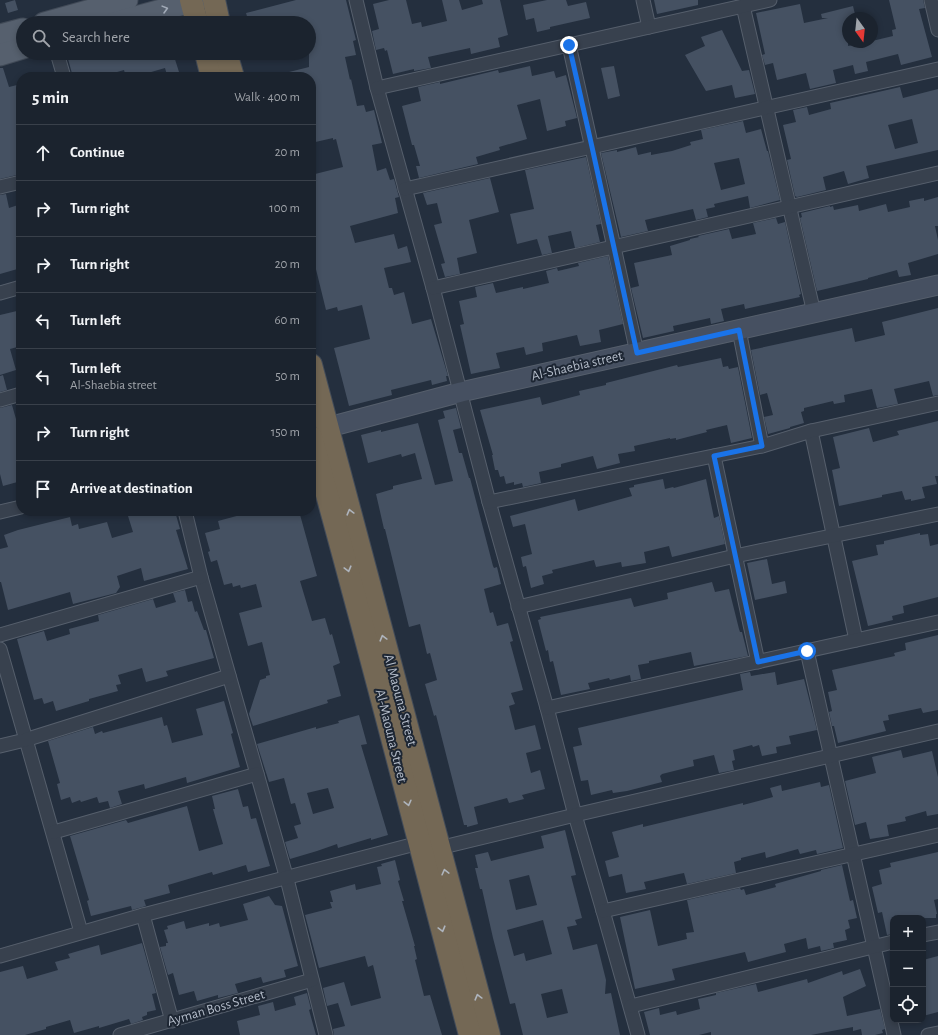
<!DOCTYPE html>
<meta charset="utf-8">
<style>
body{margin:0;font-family:"Alegreya Sans",sans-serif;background:#242b36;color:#f1f3f6}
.controls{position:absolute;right:12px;bottom:12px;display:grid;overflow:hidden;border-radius:8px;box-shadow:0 2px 6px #0003}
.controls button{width:36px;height:36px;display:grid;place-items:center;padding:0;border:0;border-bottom:1px solid #39404a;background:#1b232e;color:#f1f3f6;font:20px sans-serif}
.compass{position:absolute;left:842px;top:12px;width:36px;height:36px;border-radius:50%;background:#1b232e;box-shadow:0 2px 6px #0003;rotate:165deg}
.stop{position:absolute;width:12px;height:12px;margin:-9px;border:3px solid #1a73e8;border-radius:50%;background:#fff}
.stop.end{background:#1a73e8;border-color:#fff;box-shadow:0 1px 4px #0008}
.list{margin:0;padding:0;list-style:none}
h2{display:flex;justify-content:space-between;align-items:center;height:52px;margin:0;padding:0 16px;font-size:17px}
h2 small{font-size:13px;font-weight:400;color:#a0a4aa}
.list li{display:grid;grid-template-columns:26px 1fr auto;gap:12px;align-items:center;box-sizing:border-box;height:56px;padding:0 16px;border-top:1px solid #39404a}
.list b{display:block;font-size:15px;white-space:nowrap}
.list p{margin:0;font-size:13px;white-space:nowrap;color:#a0a4aa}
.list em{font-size:13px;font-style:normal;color:#a0a4aa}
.icon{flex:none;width:22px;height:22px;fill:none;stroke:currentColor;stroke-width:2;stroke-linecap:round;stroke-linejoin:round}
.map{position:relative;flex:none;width:938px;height:1035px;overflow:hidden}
.search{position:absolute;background:#1b232e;box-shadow:0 2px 6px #0003;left:16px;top:16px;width:300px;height:44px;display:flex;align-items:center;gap:10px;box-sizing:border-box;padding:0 14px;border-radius:22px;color:#a0a4aa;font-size:15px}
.panel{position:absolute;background:#1b232e;box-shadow:0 2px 6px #0003;left:16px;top:72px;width:300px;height:444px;border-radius:16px}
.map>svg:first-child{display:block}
</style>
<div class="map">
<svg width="938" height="1035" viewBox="0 0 938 1035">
<rect width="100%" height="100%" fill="#242f3e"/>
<g fill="#455162" fill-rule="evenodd">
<polygon points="15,0 18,10 8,13 5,3"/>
<polygon points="296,0 346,0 356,40 353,41 356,55 345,57 350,80 351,79 357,106 364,105 366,112 374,110 382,143 372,145 377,171 386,168 390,180 394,179 399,197 395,198 398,213 350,226 355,243 394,234 398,249 407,246 411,262 384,268 389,288 392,288 394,295 404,292 412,324 431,319 448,376 446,376 447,381 432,385 431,380 391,390 392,395 349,406 334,348 370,339 362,305 338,311 337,307 326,310 311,249 311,200 314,199 311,187 311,175 343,167 336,139 333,140 333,138 311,143 311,77 285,77 285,73 309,67 309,23 249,23 246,13"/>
<polygon points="389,0 406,0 412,24 421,22 422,27 447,21 442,0 459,0 462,10 483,4 482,0 500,0 508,35 498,38 500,47 471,54 470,48 428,57 431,68 414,71 414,69 393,74 387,50 385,51 384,48 376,50 372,31 379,29 373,4"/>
<polygon points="547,0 566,0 568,6 586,2 590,18 550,27 550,29 537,32 534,18 526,20 523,5"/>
<polygon points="654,0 698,0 698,5 657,14"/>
<polygon points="889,0 923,0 925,8 919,9 932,57 901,65 898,54 866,62 868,71 855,74 853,65 833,70 836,83 810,89 806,73 777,80 773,63 765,65 762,55 765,54 756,13 800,4 804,23 828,18 822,18 821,14 853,6 856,18 848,18 848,46 872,42 872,41 893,36 892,30 896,29"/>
<polygon points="722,30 742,71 749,70 755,94 735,98 732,85 706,91 685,55 705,46 701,37"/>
<polygon points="89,53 173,53 179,72 167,75 165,68 134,77 126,77 124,70 100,77 73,77 68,59"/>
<polygon points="530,66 532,76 554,71 556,78 566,75 577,118 565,121 566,126 547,131 540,99 517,105 527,139 499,147 500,150 476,157 478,164 419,178 416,166 420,166 414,145 412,145 402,106 421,101 418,87 440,82 440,84 498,70 499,73"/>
<polygon points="614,66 620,96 608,99 601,68"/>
<polygon points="0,68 3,68 9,87 21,84 21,174 0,179"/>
<path d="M900,87l3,11 35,-9v61l-72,16 3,12 -21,6 -4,-13 -21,6 3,13 -29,7 -2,-1 -8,-36 4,-1 -8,-34 13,-3 -3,-12 14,-3 2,8 22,-6 -1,-6zM912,119l6,24 -23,6 -7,-24z"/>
<path d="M743,121l3,12 15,-4 6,22h1l1,4 11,45 -30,8 -2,-12 -34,8 1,3 -9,2 2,8 -12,3 -3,-11 -48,11 3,11 -27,6 -20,-84 16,-3v2l19,-5 2,8 13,-3v3l21,-4 19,-6 -1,-3 13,-3 -2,-9zM739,158l6,26 -24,6 -7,-27z"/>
<polygon points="586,157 601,224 596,225 600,242 575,248 571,231 548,236 552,253 542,255 537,239 517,244 510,214 534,209 525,170"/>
<polygon points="490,178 499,212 469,220 477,253 457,258 460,274 445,277 441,264 445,263 434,225 442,223 437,203 427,205 423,193"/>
<polygon points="6,194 9,208 21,204 21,268 0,274 0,195"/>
<polygon points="938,197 938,226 935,226 938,240 938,254 908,263 911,275 899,277 897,270 868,278 868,279 817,291 800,218 802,217 801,213 830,206 830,207 833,206 834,210 858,205 859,211 886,204 888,212 910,207 909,201 924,198 924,201"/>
<polygon points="776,218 778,224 785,222 801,294 799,295 800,297 745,309 744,304 721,309 724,321 711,324 710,318 673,326 674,331 643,338 631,288 639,286 634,263 672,255 670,246 690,240 690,239 699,237 698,236 729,229 732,239 756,234 753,223"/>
<polygon points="608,256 623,324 599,330 601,342 580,346 577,335 542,343 543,351 526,355 524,347 496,353 500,368 471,374 460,325 464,324 459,301 477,297 475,287 493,283 496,293 523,287 523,289 549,283 546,271 557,268 558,271 579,266 578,263"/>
<polygon points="938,308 938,395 933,396 929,381 894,389 898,404 877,408 872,389 844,395 845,402 834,404 833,401 804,408 804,411 801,412 804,423 790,427 790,428 768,434 764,417 773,415 767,393 760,395 751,350 852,328 855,342 885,335 882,322"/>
<polygon points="21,310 21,346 10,349 16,370 0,375 0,315"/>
<polygon points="721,358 723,367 728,366 729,369 738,367 752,438 731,443 727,425 706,430 707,432 676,440 676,438 670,439 670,438 634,446 635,451 618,454 620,463 597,469 593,456 561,464 561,467 539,472 541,483 523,487 522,483 514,485 514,482 506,484 504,476 500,477 498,470 495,470 492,455 493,455 480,410 540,397 542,405 580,395 579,391 606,385 606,383 677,365 678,367"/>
<polygon points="3,375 7,390 0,392 0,376"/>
<polygon points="12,405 16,419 21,418 21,481 3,486 0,474 0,408"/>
<polygon points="456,408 461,428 453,430 459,453 462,453 469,478 470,478 493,566 494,568 497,567 501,584 484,589 490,613 493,612 497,626 508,623 513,641 510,642 523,690 511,693 515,704 509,706 515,730 535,725 541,749 526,753 531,773 540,770 545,789 522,795 524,799 509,803 507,798 474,807 478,824 467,827 467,825 464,825 436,715 434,716 425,684 437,680 430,653 427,654 420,624 409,627 385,529 384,529 376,494 393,489 393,486 422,479 415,453 402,457 401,454 368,463 361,435 381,430 381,432 418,423 435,485 453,481 438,420 445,418 443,411"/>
<polygon points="938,421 938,476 935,476 937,484 922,487 925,498 911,501 911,499 905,500 902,491 882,495 882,497 839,506 832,470 840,468 833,437 869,428 873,442 899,435 897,431"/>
<polygon points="663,479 665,489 673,487 674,488 706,479 714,518 719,516 725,544 672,557 669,546 644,552 646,563 622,567 621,562 596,567 594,560 552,570 553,573 542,576 544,584 531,588 526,566 523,567 521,557 532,554 525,524 513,527 510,516 575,499 578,511 632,496 629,488 634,487 634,485"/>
<polygon points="145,511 172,511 174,516 176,515 180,529 176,530 188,569 144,581 141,568 117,576 120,587 116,593 73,604 70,592 8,610 1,582 0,582 0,549 8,547 4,535 18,530 70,517 72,526 78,524 79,529 107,522 112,538 133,532 128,516"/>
<polygon points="263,511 299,511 317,576 300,581 312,621 325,618 330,635 332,634 340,663 333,666 341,696 327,700 328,703 253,726 249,714 260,680 266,678 266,676 270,675 262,642 248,646 239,613 262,607 256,584 241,588 240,585 233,587 232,583 224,585 217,560 211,562 208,552 210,551 205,533 220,529 218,521 244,514 245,516"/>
<polygon points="920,533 920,535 928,534 930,546 938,544 938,597 903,606 904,613 892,616 893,620 868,626 852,561 878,555 876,545 884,544 884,541"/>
<polygon points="767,559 772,584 785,581 787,593 755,600 747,563"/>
<polygon points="712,582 715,592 729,589 739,629 740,632 742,632 748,656 694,666 691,652 649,661 649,663 638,665 641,679 631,681 630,675 610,680 609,678 588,683 590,689 561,695 553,661 550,662 548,650 546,651 538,620 541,619 540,617 631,598 634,607 668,599 667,593"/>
<polygon points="185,590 188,602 192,601 195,612 197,611 204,630 206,630 214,658 166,671 168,676 146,682 142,668 118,675 121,684 116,685 118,691 89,699 89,701 56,711 53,701 44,704 42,698 34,700 17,639 44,631 47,641 70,634 69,629 99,621 98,615 153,599 156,608 176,602 173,593"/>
<polygon points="938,635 938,710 923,713 921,708 888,715 889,720 883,721 886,731 838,743 834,726 832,726 829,712 832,711 828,692 837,690 832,670 895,656 894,653 906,650 905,643"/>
<polygon points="750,672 751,676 775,672 777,685 804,679 817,730 789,736 791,744 776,747 777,753 762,756 759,745 753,747 752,745 733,750 735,760 732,761 734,770 719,773 714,755 693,760 694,766 662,774 660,776 662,782 627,791 613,793 612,790 591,795 588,780 581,781 573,747 582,745 578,728 743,690 740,674"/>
<polygon points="224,701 233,733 231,734 240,767 187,783 186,777 145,789 144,784 118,791 122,804 110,808 108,801 99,803 97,797 81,802 80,800 72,803 70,797 61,800 57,784 60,783 48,741 93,727 95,734 102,731 103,733 162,717 164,726 167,725 172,743 203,735 196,709"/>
<path d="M359,715l8,29 -6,1 27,90 -17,5v-2l-33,10 -1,-4 -20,7 -27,8 -5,-17 13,-4 -4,-12 7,-2 -6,-21 -4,1 -7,-26 -15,4 -12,-38 59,-17v2l23,-6 -1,-2zM328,788l6,20 -21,6 -6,-21z"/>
<polygon points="901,750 903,758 932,751 938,777 938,814 927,816 926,811 905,817 906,821 887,825 889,836 870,839 866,822 855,825 845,781 876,773 872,757"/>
<polygon points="820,782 821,787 829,785 843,848 817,854 816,850 800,854 798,849 766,858 765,852 741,858 741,860 734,862 736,873 687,884 684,873 679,874 644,882 646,889 626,893 622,874 609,877 605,861 619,857 612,832 643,824 643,827 743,803 743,805 773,797 770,788 781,785 782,791"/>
<polygon points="238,789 243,807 248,806 251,819 256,818 270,866 248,872 246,865 213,875 212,872 168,885 170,893 144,900 146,906 132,910 131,906 91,916 87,901 89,900 70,836 126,820 128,823 187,806 199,851 223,844 213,809 215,809 212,796"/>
<path d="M565,830l11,45 -5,1 11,42 -7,2 2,5 -10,2 6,23 24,-6 9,36 -1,14 6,-1 9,42h-97l-8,-32 -5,1 -17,-66 -11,-49h-2l-5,-21h3l-3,-13 13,-3 3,9 53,-13 -3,-12zM529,875l8,30 -21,5 -7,-30zM543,920l9,34 -26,7 -2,-8 -10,3 -7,-26zM562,989l6,24 -21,5 -6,-24z"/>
<polygon points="938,852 938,899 934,900 937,914 936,914 936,918 893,918 893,934 887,935 882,912 878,913 872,887 882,884 879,870 891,867 890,863"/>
<polygon points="395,860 400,880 398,881 404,901 402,901 415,946 414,946 417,959 415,960 424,996 430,995 442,1035 334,1035 333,1029 345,1026 338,1003 327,1006 323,988 344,982 351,1006 381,998 373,965 368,967 365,956 319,968 305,915 332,908 330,902 333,902 330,891 355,884 356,890 381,884 377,867 382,866 381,864"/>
<polygon points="842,865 850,901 853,900 857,918 848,920 850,928 845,930 847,940 833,943 834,948 821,951 820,946 808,949 806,938 784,944 786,952 748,962 745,952 672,969 675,980 635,989 620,917 650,910 658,946 687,939 686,933 694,932 687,900 740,888 741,890 744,889 746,895 776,887 775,884 821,871 821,870"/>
<polygon points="269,896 275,905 282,906 298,966 284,970 286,977 263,983 261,977 235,984 238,993 218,998 218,995 197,1001 194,991 179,995 173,973 168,975 160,947 166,946 166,943 168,943 164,930 168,929 167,926 184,921 186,929 209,923 209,926 219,923 220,927 248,920 243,904"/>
<polygon points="142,943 156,993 152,994 156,1010 147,1012 147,1015 142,1017 143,1020 131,1024 129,1019 99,1028 99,1026 74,1033 70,1020 46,1027 46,1029 25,1035 0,1035 0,972 23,966 27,979 58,970 55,962 70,958 68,954 99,945 101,955"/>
<polygon points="938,956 938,1012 923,1016 923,960"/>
<polygon points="860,969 866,986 843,997 847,1016 880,1009 885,1029 882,1030 883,1033 875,1035 862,1035 861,1029 853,1031 853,1027 811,1035 711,1035 711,1032 699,1035 650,1035 644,1012 659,1008 660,1015 676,1011 677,1015 700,1009 698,999 716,995 716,993 756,984 758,992 807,979 808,983 842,971 843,975"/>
<polygon points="307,993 311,1009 309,1010 316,1035 240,1035 237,1021 260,1015 258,1006 273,1002 275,1011 296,1005 294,997"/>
</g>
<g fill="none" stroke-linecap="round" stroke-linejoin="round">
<defs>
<g id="street">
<polyline points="356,0 377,88 433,288 489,502 547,708 575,815 603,911 638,1035"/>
<polyline points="643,0 649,27"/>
<polyline points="931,0 938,30"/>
<polyline points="743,6 814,313"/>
<polyline points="569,45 614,247 637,353"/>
<polyline points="57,53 64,77"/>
<polyline points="377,88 770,0"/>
<polyline points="0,187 21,182"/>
<polyline points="405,189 938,69"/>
<polyline points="433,288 938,173"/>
<polyline points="0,293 21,287"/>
<polyline points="739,330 762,446"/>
<polyline points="0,400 21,394"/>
<polyline points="811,431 856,640"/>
<polyline points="714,456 758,662"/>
<polyline points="489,502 762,446 811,431 938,403"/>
<polyline points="185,511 201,577 287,879 326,1035"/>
<polyline points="0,512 21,507"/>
<polyline points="518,607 735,556 938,514"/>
<polyline points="0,635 201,577"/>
<polyline points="0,649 81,932"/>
<polyline points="807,651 894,1035"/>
<polyline points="547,708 938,622"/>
<polyline points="0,746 25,740 229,676"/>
<polyline points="54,832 257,774"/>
<polyline points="439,848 575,815 938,731"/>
<polyline points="603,911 938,835"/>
<polyline points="143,915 172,1021"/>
<polyline points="923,935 938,932"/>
<polyline points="0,956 143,915 419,843"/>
<polyline points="631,1006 893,942"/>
<polyline points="120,1035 312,980"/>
<polyline points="928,1035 938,1033"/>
</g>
<polyline id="secondary" points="314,431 461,392 938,285"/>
<g id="primary">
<polyline points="44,23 127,0"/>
<polyline points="114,23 198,0"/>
<polyline points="0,35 23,29"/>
<polyline points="0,55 23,48"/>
</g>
<g id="highway">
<polyline points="191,0 197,23"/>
<polyline points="214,0 219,23"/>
<polyline points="206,53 212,77"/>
<polyline points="226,53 233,77"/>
<polyline points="311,365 489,1035"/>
<path d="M311,437c56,199 106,399 159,598"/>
</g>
</defs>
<use href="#street" stroke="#565f6c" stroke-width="15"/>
<use href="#secondary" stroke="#565f6c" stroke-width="21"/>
<use href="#primary" stroke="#414a57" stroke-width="23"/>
<use href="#highway" stroke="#434c59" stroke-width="24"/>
<use href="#street" stroke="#38414e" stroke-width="13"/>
<use href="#secondary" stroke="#465061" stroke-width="19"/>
<use href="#primary" stroke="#56606e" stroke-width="21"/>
<use href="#highway" stroke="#746855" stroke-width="22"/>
</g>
<defs><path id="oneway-chevron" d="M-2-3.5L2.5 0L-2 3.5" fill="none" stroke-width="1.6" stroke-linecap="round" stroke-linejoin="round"/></defs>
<use stroke="#a1aab7" href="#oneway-chevron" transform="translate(165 9) rotate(-15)"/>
<g stroke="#aeb4bd">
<use href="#oneway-chevron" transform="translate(350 512) rotate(-105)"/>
<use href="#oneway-chevron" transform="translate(348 569) rotate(75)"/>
<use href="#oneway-chevron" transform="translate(383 638) rotate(-105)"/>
<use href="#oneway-chevron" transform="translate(408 803) rotate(76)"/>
<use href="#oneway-chevron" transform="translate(445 872) rotate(-104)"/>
<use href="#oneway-chevron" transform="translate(442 929) rotate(75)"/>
<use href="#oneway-chevron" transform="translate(478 997) rotate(-105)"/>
</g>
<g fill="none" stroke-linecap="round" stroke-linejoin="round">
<polyline stroke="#1a73e8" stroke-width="5" points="569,45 592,147 637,353 739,330 762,446 714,456 758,662 807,651"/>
</g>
<g text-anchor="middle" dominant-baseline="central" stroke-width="4" stroke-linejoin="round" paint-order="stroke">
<g font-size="14" fill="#b4bcc9" stroke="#1d2633">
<text transform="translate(577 366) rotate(-13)">Al-Shaebia street</text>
<text transform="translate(400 700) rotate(75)">Al Maouna Street</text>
<text transform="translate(391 736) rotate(76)">Al-Maouna Street</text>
<text transform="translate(216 1008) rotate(-16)">Ayman Boss Street</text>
</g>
</g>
</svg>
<div class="controls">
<button>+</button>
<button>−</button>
<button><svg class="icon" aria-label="locate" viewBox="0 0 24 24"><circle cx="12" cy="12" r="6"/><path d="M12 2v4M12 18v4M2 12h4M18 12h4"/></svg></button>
</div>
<svg class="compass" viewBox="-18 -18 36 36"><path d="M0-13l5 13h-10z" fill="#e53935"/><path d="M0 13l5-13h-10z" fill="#a0a4aa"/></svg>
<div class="stop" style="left:807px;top:651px"></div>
<div class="stop end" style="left:569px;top:45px"></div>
<div class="search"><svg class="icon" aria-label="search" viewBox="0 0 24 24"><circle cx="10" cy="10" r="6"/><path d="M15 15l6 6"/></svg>Search here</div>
<section class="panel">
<h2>5 min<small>Walk · 400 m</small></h2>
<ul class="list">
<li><svg class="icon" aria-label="ahead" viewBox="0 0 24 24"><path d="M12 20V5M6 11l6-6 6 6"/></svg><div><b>Continue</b></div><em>20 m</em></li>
<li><svg class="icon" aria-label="right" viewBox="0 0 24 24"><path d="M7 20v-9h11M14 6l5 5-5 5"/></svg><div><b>Turn right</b></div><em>100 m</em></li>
<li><svg class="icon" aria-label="right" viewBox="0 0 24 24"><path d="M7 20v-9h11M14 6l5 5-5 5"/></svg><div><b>Turn right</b></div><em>20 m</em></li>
<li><svg class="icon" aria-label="left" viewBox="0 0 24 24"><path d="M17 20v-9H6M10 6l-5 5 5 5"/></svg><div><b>Turn left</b></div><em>60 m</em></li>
<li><svg class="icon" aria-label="left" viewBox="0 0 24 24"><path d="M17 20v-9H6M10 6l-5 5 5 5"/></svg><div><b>Turn left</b><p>Al-Shaebia street</p></div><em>50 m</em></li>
<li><svg class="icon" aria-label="right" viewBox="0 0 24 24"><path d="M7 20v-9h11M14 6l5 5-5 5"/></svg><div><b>Turn right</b></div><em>150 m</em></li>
<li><svg class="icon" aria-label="arrive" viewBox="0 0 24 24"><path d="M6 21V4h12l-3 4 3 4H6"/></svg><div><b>Arrive at destination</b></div></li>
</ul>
</section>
</div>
